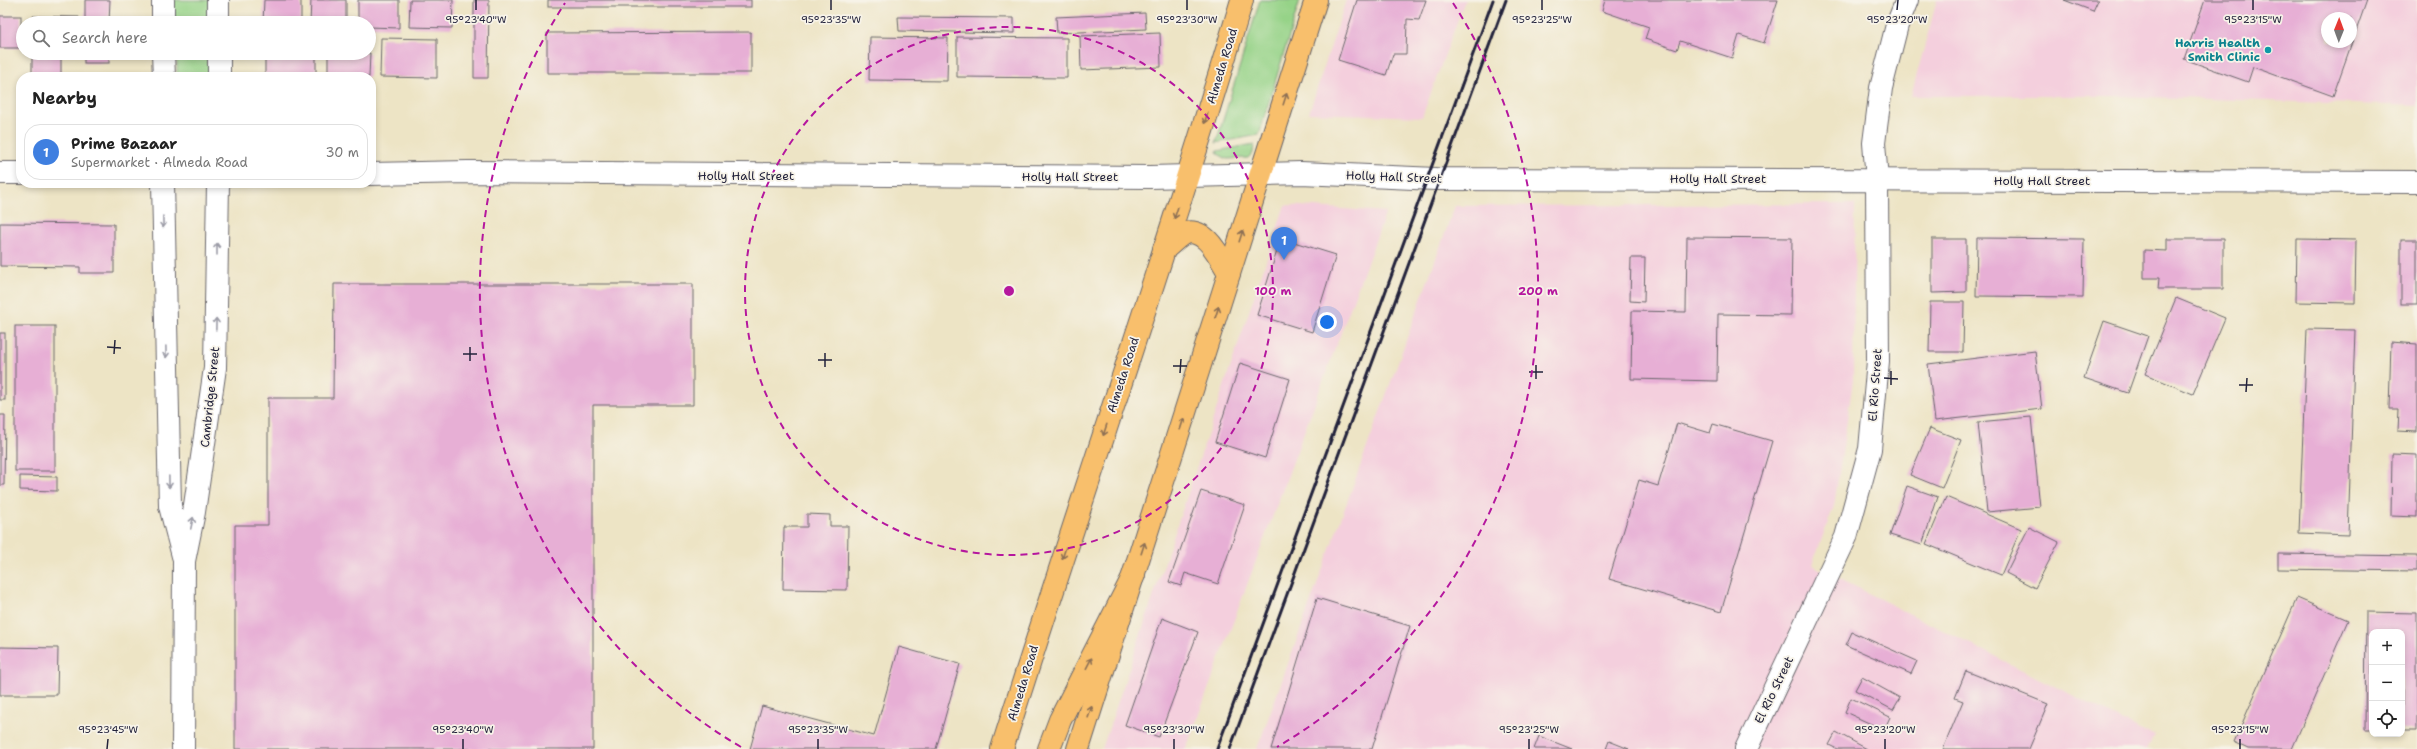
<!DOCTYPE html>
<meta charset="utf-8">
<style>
body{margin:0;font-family:"Shantell Sans",sans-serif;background:#f2f2f2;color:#222}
.controls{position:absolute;right:12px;bottom:12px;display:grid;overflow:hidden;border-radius:8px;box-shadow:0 2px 6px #0003}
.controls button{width:36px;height:36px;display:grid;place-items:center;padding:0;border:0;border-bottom:1px solid #e0e0e0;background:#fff;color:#222;font:20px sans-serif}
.compass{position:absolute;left:2321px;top:12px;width:36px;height:36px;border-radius:50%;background:#fff;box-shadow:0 2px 6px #0003;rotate:1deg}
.you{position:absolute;left:1327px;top:322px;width:14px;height:14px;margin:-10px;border:3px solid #fff;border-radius:50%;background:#1a73e8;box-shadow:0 0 0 6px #1a73e833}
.badge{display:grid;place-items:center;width:26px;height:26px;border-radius:50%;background:#0b8043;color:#fff;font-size:13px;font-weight:700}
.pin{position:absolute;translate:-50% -33px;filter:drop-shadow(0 1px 2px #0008)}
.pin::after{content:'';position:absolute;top:21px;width:14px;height:12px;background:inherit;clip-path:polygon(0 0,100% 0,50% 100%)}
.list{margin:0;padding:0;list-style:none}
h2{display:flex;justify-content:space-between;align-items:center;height:52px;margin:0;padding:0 16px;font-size:17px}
h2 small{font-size:13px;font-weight:400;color:#767676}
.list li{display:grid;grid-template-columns:26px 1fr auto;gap:12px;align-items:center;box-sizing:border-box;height:56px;margin:0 8px 8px;padding:0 8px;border:1px solid #e0e0e0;border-radius:16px}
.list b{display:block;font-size:15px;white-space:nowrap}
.list p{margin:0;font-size:13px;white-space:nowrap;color:#767676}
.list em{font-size:13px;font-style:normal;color:#767676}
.icon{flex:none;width:22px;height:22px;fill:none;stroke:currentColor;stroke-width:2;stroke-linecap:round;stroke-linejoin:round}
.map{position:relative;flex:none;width:2417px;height:749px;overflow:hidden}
.search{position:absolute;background:#fff;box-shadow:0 2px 6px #0003;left:16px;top:16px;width:360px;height:44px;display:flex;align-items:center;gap:10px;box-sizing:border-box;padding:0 14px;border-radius:22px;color:#767676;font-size:15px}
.panel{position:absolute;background:#fff;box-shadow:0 2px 6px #0003;left:16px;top:72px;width:360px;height:116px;border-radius:16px}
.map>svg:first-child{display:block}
</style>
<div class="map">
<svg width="2417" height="749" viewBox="0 0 2417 749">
<rect width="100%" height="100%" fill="#f7f3e8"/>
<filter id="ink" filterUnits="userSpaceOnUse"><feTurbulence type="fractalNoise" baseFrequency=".025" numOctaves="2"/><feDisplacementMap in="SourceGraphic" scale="8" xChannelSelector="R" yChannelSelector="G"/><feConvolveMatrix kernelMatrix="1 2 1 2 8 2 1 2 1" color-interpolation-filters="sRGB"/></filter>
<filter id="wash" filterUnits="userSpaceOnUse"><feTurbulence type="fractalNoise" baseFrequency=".012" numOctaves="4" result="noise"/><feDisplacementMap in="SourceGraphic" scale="16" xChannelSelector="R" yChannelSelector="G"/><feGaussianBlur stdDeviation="0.9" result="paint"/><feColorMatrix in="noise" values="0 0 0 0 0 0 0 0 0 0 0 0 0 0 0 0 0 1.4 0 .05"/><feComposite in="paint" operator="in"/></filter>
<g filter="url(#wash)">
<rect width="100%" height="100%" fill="#ede4c5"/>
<g fill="#f4cfdd" fill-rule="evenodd">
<polygon points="1346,0 1465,0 1422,117 1309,113"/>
<path d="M1937,0h480v106l-304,-10h-202zM2327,18h24v24h-24z"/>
<polygon points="1855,204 1853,381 1834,506 1812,565 2154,736 2147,749 1257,749 1455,206"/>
<polygon points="1285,205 1386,212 1186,749 1102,749"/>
</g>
<g fill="#96d388" stroke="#5c7a62">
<polygon points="172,0 210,0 211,23 175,23"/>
<polygon points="1260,0 1300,0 1259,135 1216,143"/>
<rect x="177" y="53" width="33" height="24"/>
<polygon points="1254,144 1253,153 1248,158 1227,159 1218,154 1217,151"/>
</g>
<g id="blocks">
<g fill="#e7afd5" fill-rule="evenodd">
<polygon points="85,0 110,0 109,23 85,23"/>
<polygon points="264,0 301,0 301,23 263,23"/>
<polygon points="311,0 346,0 346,23 310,23"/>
<polygon points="358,0 399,0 399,28 369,27 369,23 358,23"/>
<polygon points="410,0 453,0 452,28 409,27"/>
<polygon points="474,0 489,0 488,78 474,78"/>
<rect x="548" y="0" width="203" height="7"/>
<polygon points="1357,0 1426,0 1419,20 1407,19 1406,54 1393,54 1386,75 1338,60"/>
<polygon points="1605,0 1778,0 1764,43 1739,35 1732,58 1680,41 1677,50 1645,39 1649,27 1602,11"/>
<polygon points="2064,0 2098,0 2093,11"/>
<path d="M2205,0h162l-34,96 -80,-29 -5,15 -64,-23zM2327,18h24v24h-24z"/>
<polygon points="1145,13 1146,29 1057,33 1056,17"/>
<rect x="0" y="16" width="21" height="32"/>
<polygon points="33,16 79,17 79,23 33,23"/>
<polygon points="898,17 1014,18 1014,33 899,31"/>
<polygon points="751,32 751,73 547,73 547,33"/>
<polygon points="1160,33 1161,67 1081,70 1080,36"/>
<polygon points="870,37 948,38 947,81 869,80"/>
<polygon points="957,37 1067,38 1067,78 957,77"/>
<polygon points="381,38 437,39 437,78 380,77"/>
<polygon points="32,53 61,53 61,77 32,76"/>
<rect x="84" y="53" width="25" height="10"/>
<polygon points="265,53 316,53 316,77 265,76"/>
<polygon points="328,53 370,53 369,77 328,77"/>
<polygon points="0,223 114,224 114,273 80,273 80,267 0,266"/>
<polygon points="1687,237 1792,238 1791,315 1718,314 1717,381 1631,379 1632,311 1686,312"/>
<polygon points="1281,238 1336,255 1312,332 1257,315"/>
<polygon points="1977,238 2084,239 2083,297 1976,296"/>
<polygon points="1932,239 1966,239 1966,292 1932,293"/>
<polygon points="2167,239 2223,239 2223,289 2158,289 2159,278 2144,278 2144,250 2167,251"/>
<polygon points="2297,239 2356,240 2355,303 2296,302"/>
<rect x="2401" y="240" width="16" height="64"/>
<polygon points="1631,258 1645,258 1644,302 1630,301"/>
<polygon points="334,284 693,284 693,405 593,405 593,749 235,749 235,525 268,525 268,398 333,398"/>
<polygon points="2176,298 2225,318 2193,394 2145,374"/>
<polygon points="1930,302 1964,302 1963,352 1929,352"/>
<polygon points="2104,321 2148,336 2128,393 2084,378"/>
<rect x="15" y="326" width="40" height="145"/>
<polygon points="2307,329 2355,330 2348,535 2299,533"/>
<rect x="0" y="333" width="5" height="67"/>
<polygon points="2391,342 2417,344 2417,432 2398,431 2399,409 2389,409"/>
<polygon points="2035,351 2042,409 1935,421 1928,364"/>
<polygon points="1240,363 1290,379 1265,458 1215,442"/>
<polygon points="0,415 5,415 4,485 0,485"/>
<polygon points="2031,417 2040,507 1987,512 1978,422"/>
<polygon points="1677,423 1710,433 1713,424 1772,441 1721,612 1609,579 1639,480 1658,486"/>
<polygon points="1930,428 1961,440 1942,488 1910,475"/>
<polygon points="2392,454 2417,455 2417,517 2391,516"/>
<polygon points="20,476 57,477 57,491 20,490"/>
<polygon points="1907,486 1938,497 1922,545 1890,535"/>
<polygon points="1201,491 1245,505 1218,584 1185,573 1181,586 1169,582"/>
<polygon points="1946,497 2021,529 2001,575 1926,544"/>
<polygon points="807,514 830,515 830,526 848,526 847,590 783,589 784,527 807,527"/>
<polygon points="2029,527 2059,542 2035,588 2006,573"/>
<polygon points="2278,554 2417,556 2417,571 2278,569"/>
<polygon points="1317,598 1410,626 1372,749 1271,749"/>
<polygon points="2297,598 2348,620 2292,749 2249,749 2234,742"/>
<polygon points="2366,612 2417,613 2417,730 2402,730 2402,632 2372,632 2372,730 2365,730"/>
<polygon points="1162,618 1198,632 1159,737 1125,725"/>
<polygon points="1852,632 1917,661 1911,674 1846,645"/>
<polygon points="0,647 58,648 57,695 0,695"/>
<polygon points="899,647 960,664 936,749 750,749 762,706 874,736"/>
<polygon points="1966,671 2048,704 2029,749 1943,749 1963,701 1955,698"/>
<polygon points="1862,677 1900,698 1893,710 1855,690"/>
<polygon points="1851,698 1890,717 1884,730 1845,712"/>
<polygon points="1836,732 1867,749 1837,749 1829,745"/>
<polygon points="1539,736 1572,749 1534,749"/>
<polygon points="1609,741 1629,749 1606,749"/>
</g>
</g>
</g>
<g filter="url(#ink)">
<use href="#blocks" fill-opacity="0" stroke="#69666b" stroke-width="1"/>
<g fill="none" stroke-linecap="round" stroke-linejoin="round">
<defs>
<g id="minor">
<polyline points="163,0 163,23"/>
<polyline points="218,0 218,23"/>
<polyline points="163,53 164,77"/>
<polyline points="219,53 219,77"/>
<polyline points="0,173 21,173"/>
<polyline points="371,174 468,172 1150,177 1301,173 1436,179 2417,182"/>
<polyline points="163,183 170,506 183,556"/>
<polyline points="183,749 184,561 194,512 215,368 218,183"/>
<polyline points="1746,749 1846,537 1870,449 1878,361 1877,180 1874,143 1881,88 1897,25 1907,0"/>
</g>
<g id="major">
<path d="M1164,249c6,-4 11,-10 17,-14 23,-13 39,23 48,38"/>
<path d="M1002,749c79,-250 165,-498 240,-749"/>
<polyline points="1078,749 1316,0"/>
</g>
<polyline id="highway" points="1049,749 1060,720 1134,575"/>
</defs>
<use href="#minor" stroke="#69666b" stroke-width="24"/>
<use href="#major" stroke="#69666b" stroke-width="24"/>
<use href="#highway" stroke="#69666b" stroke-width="24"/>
<use href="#minor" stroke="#fff" stroke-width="22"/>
<use href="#major" stroke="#f8bf6c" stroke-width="22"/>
<use href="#highway" stroke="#f8bf6c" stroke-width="22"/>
<g stroke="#22223b" stroke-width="3">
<polyline points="1217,749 1493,0"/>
<polyline points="1230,749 1506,0"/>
</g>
</g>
<defs><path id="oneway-shaft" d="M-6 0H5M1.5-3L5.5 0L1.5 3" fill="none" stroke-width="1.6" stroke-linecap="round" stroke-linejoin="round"/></defs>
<g stroke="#8d7054">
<use href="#oneway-shaft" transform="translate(1285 99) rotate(-72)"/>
<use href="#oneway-shaft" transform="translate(1206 118) rotate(107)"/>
<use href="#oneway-shaft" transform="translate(1176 213) rotate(108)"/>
<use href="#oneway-shaft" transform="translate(1241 236) rotate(-72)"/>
<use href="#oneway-shaft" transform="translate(1217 312) rotate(-73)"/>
<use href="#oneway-shaft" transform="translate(1182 424) rotate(-72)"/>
<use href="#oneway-shaft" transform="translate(1105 430) rotate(108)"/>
<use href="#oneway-shaft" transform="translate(1143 548) rotate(-72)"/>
<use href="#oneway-shaft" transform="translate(1064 553) rotate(108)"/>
<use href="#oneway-shaft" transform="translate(1089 663) rotate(-63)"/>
<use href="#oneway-shaft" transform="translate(1090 712) rotate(-72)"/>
</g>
<g stroke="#9c9ca7">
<use href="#oneway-shaft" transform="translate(163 222) rotate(89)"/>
<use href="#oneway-shaft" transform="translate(217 249) rotate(-90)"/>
<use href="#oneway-shaft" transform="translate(216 324) rotate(-89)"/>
<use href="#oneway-shaft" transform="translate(166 352) rotate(89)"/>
<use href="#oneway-shaft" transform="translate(169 482) rotate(89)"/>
<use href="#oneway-shaft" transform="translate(192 523) rotate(-78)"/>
</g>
</g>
<path fill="none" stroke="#22223b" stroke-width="1.5" d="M476,10v-10M831,10v-10M1187,10v-10M1542,10v-10M1897,10l1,-10M2253,10v-10M107,347l14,1M114,354l1,-14M463,354h14M818,360h14M470,361v-14M1173,366h14M825,367v-14M1529,372h14M1180,373l1,-14M1884,378l14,1M1536,379v-14M1891,385v-14M2239,385h14M2246,392l1,-14M107,749l1,-10M463,749v-10M818,749v-10M1174,749v-10M1529,749v-10M1885,749v-10M2240,749v-10"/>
<g fill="none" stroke="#b5179e" stroke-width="2" stroke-dasharray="7 5">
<circle cx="1009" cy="291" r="264"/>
<path d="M741 747A529 529 0 0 1 565 3M1453 3A529 529 0 0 1 1277 747"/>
</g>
<circle fill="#0f9aa8" stroke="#f7f3e8" stroke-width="1.5" cx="2268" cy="50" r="4"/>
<g text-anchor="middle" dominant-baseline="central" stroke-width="3.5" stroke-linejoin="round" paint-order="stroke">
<g font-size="12" font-weight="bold" fill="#0d838f" stroke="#f7f3e8" text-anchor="end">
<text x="2260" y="43">Harris Health<tspan x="2260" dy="14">Smith Clinic</tspan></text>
</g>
<g font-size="12" fill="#22223b" stroke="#f7f3e8">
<text transform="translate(1222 66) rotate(-73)">Almeda Road</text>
<text x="746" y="176">Holly Hall Street</text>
<text x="1070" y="177">Holly Hall Street</text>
<text transform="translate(1394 177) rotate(2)">Holly Hall Street</text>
<text x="1718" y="179">Holly Hall Street</text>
<text x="2042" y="181">Holly Hall Street</text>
<text transform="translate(1123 375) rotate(-72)">Almeda Road</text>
<text transform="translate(1875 385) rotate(-86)">El Rio Street</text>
<text transform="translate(210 397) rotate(-84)">Cambridge Street</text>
<text transform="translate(1023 683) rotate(-73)">Almeda Road</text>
<text transform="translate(1774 690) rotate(-64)">El Rio Street</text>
</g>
</g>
<g font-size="10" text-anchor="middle" fill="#22223b" stroke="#f7f3e8" stroke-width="3.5" stroke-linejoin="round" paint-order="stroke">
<text x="476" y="23">95°23'40"W</text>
<text x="831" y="23">95°23'35"W</text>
<text x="1187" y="23">95°23'30"W</text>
<text x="1542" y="23">95°23'25"W</text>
<text x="1897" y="23">95°23'20"W</text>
<text x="2253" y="23">95°23'15"W</text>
<text x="108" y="733">95°23'45"W</text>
<text x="463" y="733">95°23'40"W</text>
<text x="818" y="733">95°23'35"W</text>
<text x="1174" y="733">95°23'30"W</text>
<text x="1529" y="733">95°23'25"W</text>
<text x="1885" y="733">95°23'20"W</text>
<text x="2240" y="733">95°23'15"W</text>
</g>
<circle cx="1009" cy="291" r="6" fill="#b5179e" stroke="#f7f3e8" stroke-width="2"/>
<g font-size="12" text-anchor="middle" font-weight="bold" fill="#b5179e" stroke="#f7f3e8" stroke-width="3.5" stroke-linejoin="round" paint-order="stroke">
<text x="1273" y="295">100 m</text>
<text x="1538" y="295">200 m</text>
</g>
</svg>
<div class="controls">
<button>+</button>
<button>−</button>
<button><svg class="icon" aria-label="locate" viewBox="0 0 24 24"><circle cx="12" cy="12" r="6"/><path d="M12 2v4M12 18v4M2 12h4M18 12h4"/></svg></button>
</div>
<svg class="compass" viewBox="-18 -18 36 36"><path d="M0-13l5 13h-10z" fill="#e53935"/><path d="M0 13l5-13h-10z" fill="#767676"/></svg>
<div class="you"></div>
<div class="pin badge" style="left:1284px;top:260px;background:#3f7fe0">1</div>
<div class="search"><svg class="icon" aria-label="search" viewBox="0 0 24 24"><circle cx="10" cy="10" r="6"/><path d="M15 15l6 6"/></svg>Search here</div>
<section class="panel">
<h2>Nearby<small></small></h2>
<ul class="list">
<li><span class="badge" style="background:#3f7fe0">1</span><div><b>Prime Bazaar</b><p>Supermarket · Almeda Road</p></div><em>30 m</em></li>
</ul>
</section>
</div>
